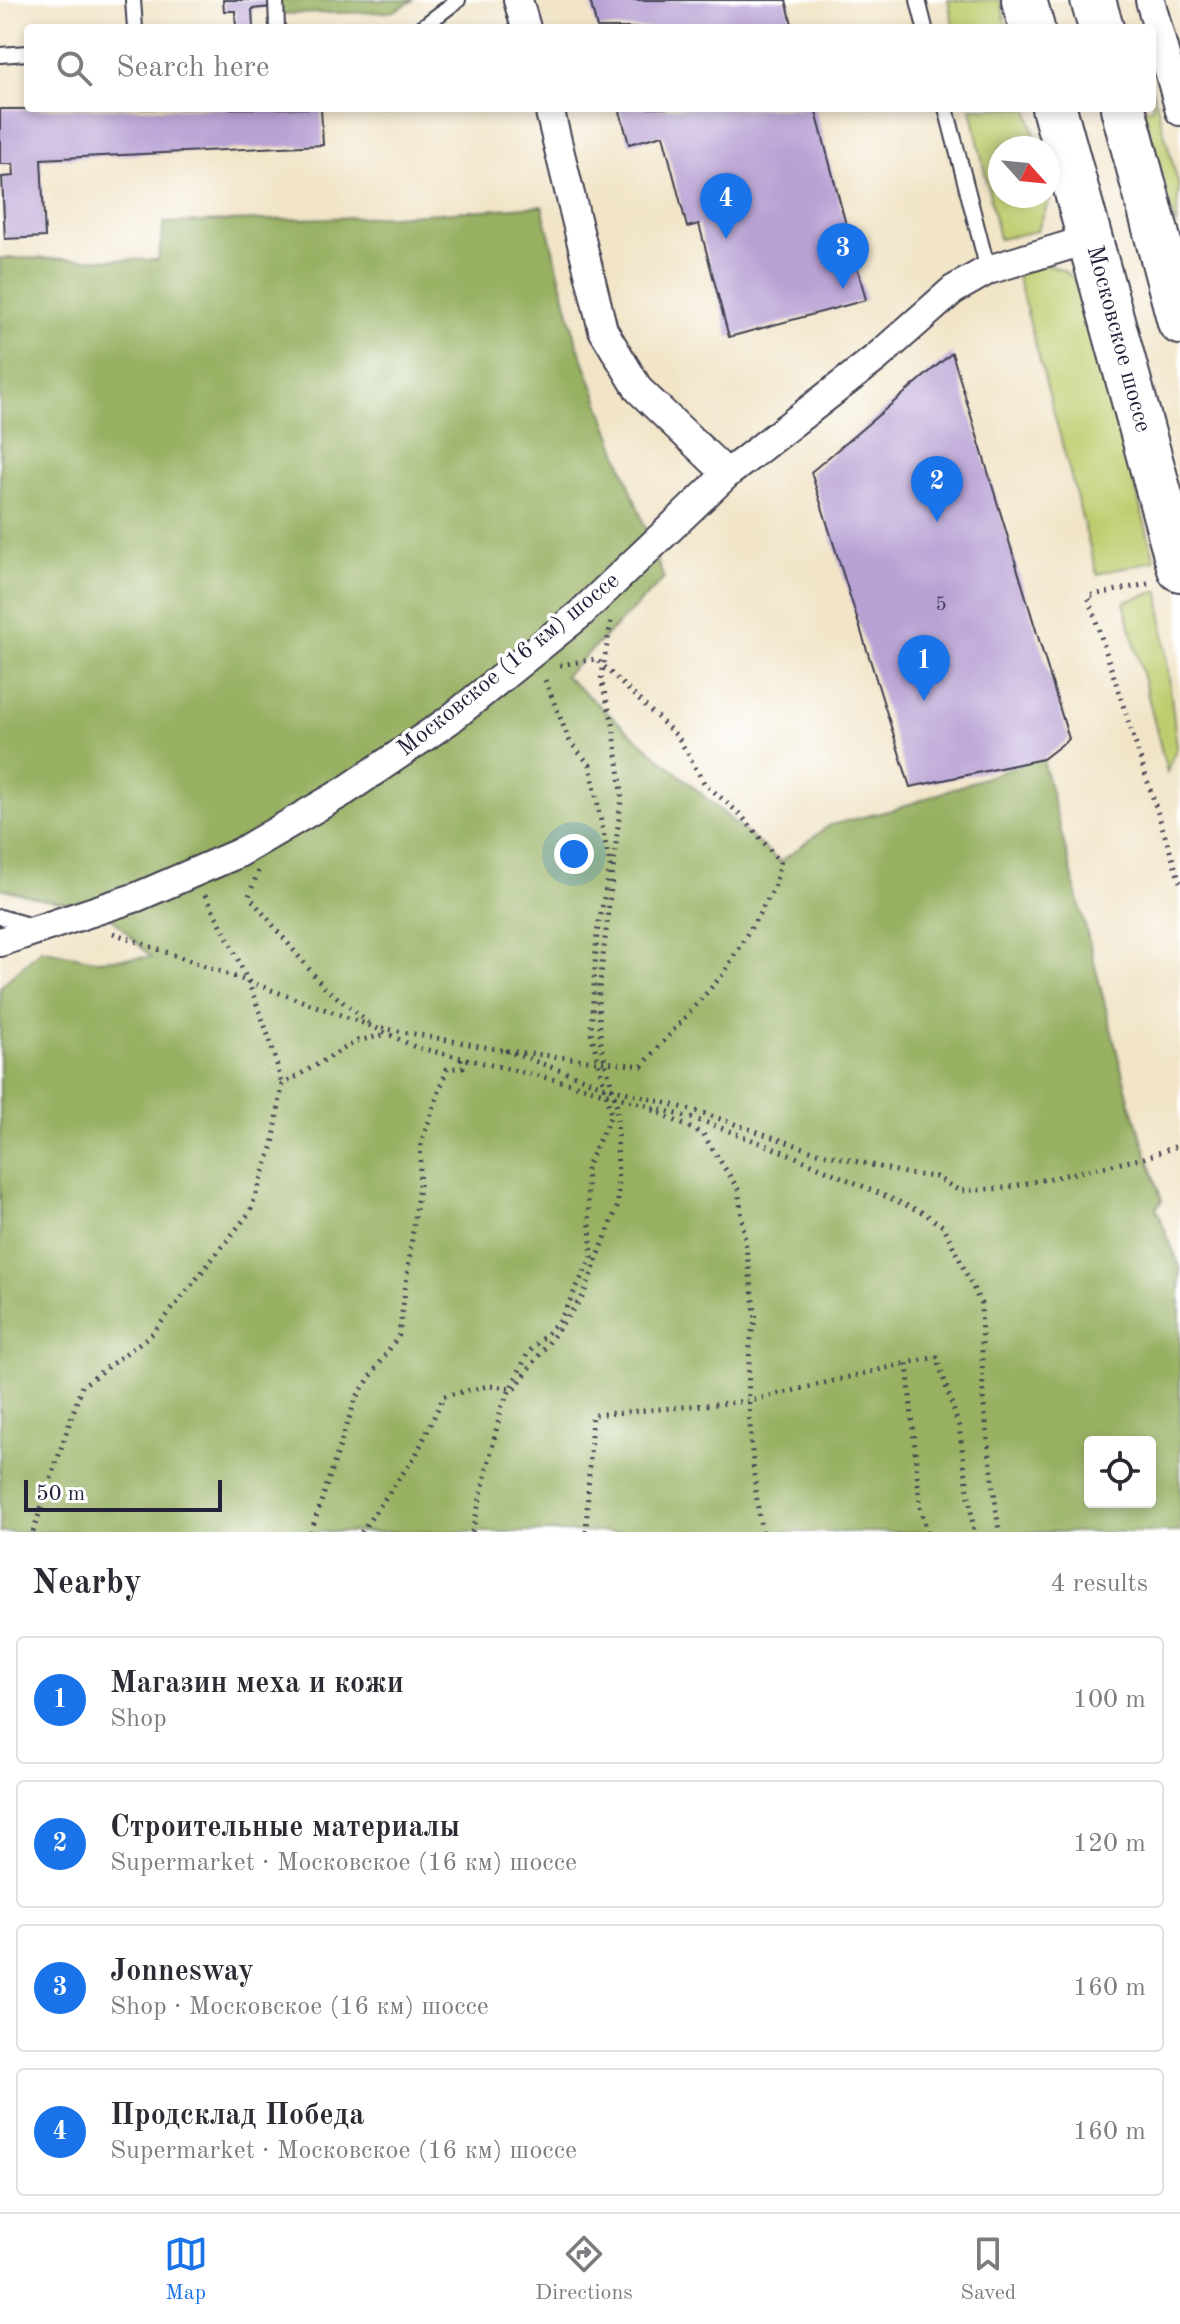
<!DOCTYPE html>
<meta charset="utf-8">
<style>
body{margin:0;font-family:"Old Standard TT",serif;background:#f2f2f3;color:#2b2b33}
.controls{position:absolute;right:24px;bottom:24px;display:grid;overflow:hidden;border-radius:8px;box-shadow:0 4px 12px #0003}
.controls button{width:72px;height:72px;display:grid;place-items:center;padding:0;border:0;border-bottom:2px solid #e1e1e2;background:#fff;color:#2b2b33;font:40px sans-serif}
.compass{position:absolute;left:988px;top:136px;width:72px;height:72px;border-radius:50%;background:#fff;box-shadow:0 4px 12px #0003;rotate:117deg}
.scale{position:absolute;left:24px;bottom:20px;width:198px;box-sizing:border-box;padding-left:8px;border:4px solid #22223b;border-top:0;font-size:22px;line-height:28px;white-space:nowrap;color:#22223b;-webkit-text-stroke:6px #fff;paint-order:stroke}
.you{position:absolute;left:574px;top:854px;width:28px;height:28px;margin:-20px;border:6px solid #fff;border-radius:50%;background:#1a73e8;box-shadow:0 0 0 12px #1a73e833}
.badge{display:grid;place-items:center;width:52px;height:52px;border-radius:50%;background:#1a73e8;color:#fff;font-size:26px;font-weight:700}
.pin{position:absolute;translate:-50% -66px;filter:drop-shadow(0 2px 4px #0008)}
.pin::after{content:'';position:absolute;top:42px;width:28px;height:24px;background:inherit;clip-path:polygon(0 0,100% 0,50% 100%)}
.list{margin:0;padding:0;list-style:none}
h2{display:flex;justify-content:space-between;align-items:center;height:104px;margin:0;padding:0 32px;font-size:34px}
h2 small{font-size:26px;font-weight:400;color:#7c7c81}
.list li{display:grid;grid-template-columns:52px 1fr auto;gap:24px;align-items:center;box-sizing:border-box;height:128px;margin:0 16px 16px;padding:0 16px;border:2px solid #e1e1e2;border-radius:8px}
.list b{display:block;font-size:30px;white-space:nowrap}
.list p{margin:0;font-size:26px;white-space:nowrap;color:#7c7c81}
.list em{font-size:26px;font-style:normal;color:#7c7c81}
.icon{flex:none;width:44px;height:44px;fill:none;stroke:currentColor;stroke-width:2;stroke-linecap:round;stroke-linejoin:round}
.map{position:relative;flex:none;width:1180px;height:1532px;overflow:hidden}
.search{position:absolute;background:#fff;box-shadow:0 4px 12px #0003;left:24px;right:24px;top:24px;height:88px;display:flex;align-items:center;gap:20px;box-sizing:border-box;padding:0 28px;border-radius:8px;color:#7c7c81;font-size:30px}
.sheet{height:680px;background:#fff}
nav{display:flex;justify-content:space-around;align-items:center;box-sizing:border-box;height:112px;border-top:2px solid #e1e1e2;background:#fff;font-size:22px;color:#7c7c81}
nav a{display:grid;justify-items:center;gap:4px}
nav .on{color:#1a73e8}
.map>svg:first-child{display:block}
</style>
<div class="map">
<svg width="1180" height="1532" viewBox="0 0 1180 1532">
<rect width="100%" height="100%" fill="#fff"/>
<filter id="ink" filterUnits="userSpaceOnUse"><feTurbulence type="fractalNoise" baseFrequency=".0125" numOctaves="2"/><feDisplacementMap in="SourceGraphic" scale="16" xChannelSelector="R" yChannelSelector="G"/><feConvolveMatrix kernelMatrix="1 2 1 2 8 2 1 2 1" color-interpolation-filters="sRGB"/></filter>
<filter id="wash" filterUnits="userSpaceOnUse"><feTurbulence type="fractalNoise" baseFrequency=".006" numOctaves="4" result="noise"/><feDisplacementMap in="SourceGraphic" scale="32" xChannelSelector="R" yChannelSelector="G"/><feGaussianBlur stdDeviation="1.8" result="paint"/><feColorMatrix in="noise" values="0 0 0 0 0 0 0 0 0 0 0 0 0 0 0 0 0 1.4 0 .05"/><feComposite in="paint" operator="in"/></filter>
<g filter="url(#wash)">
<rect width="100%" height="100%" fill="#f1e4c7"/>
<g fill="#bfcd70" stroke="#707856" stroke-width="2">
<polygon points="948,0 1000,0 1007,28 954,28"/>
<polygon points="1152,88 1179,186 1176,229 1143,108 1152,108"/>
<polygon points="971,108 1028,108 1038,148 1000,148 1000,196 1048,196 1048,186 1051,196 1037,231 999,239"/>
<polygon points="1041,262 1064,271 1079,283 1155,560 1097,574 1017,275"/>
<polygon points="1159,591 1177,748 1167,772 1124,602"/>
</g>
<g fill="#97b062" stroke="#5c694e" stroke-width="2" fill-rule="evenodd">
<polygon points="276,0 414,0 392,12 276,14"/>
<path d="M542,206l34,134 88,239 -99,97 215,186 50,-37 66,-16 146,-52 87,342 33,102 -6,7 24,59v265h-1180v-545l41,-38 54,11 56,-3 -49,-49 -61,-9 -41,-11v-630l158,2 6,-37 230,-7zM1090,1442h60v60h-60z"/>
</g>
<g id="blocks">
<g fill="#b8a1d4">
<polygon points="223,0 272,0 272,7 252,9 253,28 236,28 235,11 224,11"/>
<polygon points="590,0 786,0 793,28 597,28"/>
<polygon points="321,108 323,145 41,159 45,237 5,239 2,177 14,176 13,164 0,164 0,109"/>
<polygon points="619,108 815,108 866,300 729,337 699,224 687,227 663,135 629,144"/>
<polygon points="952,353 1069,739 1043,759 910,787 811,472"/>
</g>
</g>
</g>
<g filter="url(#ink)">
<use href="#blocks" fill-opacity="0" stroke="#413f50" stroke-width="2"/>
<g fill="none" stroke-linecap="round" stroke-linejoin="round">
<defs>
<g id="service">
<polyline points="133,0 135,28"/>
<polyline points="276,0 277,28"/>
<polyline points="918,0 925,28"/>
<polyline points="421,28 458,0"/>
<polyline points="0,55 28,53"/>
<polyline points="946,108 988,270"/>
<polyline points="0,917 32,926"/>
</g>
<g id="minor">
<polyline points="518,0 526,28"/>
<polyline points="1150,0 1180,111"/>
<polyline points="549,108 603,330 639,390 727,474"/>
<polyline points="0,942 137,897 239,853 345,791 448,721 579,615 727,474 876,358 953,290 988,270 1090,239"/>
</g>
<g id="primary">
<polyline points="1024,0 1032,28"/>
<polyline points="1093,0 1101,28"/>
<polyline points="1054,108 1180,569"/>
<polyline points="1123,108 1180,322"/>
</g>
</defs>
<use href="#service" stroke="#413f50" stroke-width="18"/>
<use href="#minor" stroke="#413f50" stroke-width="32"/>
<use href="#primary" stroke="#413f50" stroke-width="48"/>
<g stroke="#413f50" stroke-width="5" stroke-dasharray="2 6" stroke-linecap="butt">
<polyline points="1148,584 1088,596 1180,882"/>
<polyline points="560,665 596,659 678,737 704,783 741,815 780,862 774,889 724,973 642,1066 507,1051 603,1086 703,1113 813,1151 909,1174 936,1177 960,1191 1005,1188 1144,1158 1180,1145"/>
<polyline points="258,871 249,896 323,986 369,1023"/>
<path d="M205,895c34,61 61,122 77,190"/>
<polyline points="113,933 374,1027 415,1047 569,1083 708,1123 789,1154 924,1213 944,1227 981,1304 983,1398 999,1532"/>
<polyline points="382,1028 507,1051"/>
<path d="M653,1110l50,24 35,55 18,131c-16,30 -2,175 6,212"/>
<polyline points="33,1532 82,1386 153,1333 250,1212 273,1145 282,1085 357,1041 388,1034"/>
<polyline points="311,1532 356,1398 399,1335 419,1186 421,1143 447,1069 463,1067 461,1059"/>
<polyline points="361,1532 416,1455 444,1396 488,1386 515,1388 583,1296 618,1205 617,1106 601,1046 598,1000 622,792 613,724 601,680 611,621"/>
<polyline points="472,1532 502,1406 528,1353 560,1320 592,1257 586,1168 611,1115 591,1032 597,933 610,867 590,765 570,742 543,675"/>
<polyline points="586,1532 592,1415 750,1401 907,1363"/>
<polyline points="927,1532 920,1505 907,1363 937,1357 959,1427 974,1532"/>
</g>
<use href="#service" stroke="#fff" stroke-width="14"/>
<use href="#minor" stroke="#fff" stroke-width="28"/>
<use href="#primary" stroke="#fff" stroke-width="44"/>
</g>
</g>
<g text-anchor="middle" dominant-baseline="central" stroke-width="7" stroke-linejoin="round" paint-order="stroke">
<g font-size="20" fill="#484261">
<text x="941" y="605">5</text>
</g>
<g font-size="24" fill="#22223b" stroke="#fff">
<text transform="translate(1118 339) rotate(75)">Московское шоссе</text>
<text transform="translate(509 665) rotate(-39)">Московское (16 км) шоссе</text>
</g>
</g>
</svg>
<div class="controls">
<button><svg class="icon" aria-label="locate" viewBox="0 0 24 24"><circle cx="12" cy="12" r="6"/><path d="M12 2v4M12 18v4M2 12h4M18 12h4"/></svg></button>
</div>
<svg class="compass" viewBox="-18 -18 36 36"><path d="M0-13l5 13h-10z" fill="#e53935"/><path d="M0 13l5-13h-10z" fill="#7c7c81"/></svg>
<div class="scale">50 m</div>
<div class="you"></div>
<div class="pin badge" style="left:924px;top:701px">1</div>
<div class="pin badge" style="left:937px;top:522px">2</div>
<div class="pin badge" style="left:843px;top:289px">3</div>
<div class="pin badge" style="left:726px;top:239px">4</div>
<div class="search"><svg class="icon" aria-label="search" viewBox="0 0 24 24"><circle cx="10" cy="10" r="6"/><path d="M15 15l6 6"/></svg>Search here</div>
</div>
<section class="sheet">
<h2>Nearby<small>4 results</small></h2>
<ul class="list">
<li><span class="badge">1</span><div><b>Магазин меха и кожи</b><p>Shop</p></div><em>100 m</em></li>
<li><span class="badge">2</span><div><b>Строительные материалы</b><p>Supermarket · Московское (16 км) шоссе</p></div><em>120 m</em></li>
<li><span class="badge">3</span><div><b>Jonnesway</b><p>Shop · Московское (16 км) шоссе</p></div><em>160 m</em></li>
<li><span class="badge">4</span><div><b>Продсклад Победа</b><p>Supermarket · Московское (16 км) шоссе</p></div><em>160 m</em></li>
</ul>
</section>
<nav>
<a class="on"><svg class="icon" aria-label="map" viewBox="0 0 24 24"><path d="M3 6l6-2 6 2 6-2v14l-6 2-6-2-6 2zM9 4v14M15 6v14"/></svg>Map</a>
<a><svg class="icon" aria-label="directions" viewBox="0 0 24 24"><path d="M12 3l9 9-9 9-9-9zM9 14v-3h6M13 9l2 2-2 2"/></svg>Directions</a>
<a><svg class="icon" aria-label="saved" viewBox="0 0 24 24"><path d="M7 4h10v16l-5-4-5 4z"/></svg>Saved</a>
</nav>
